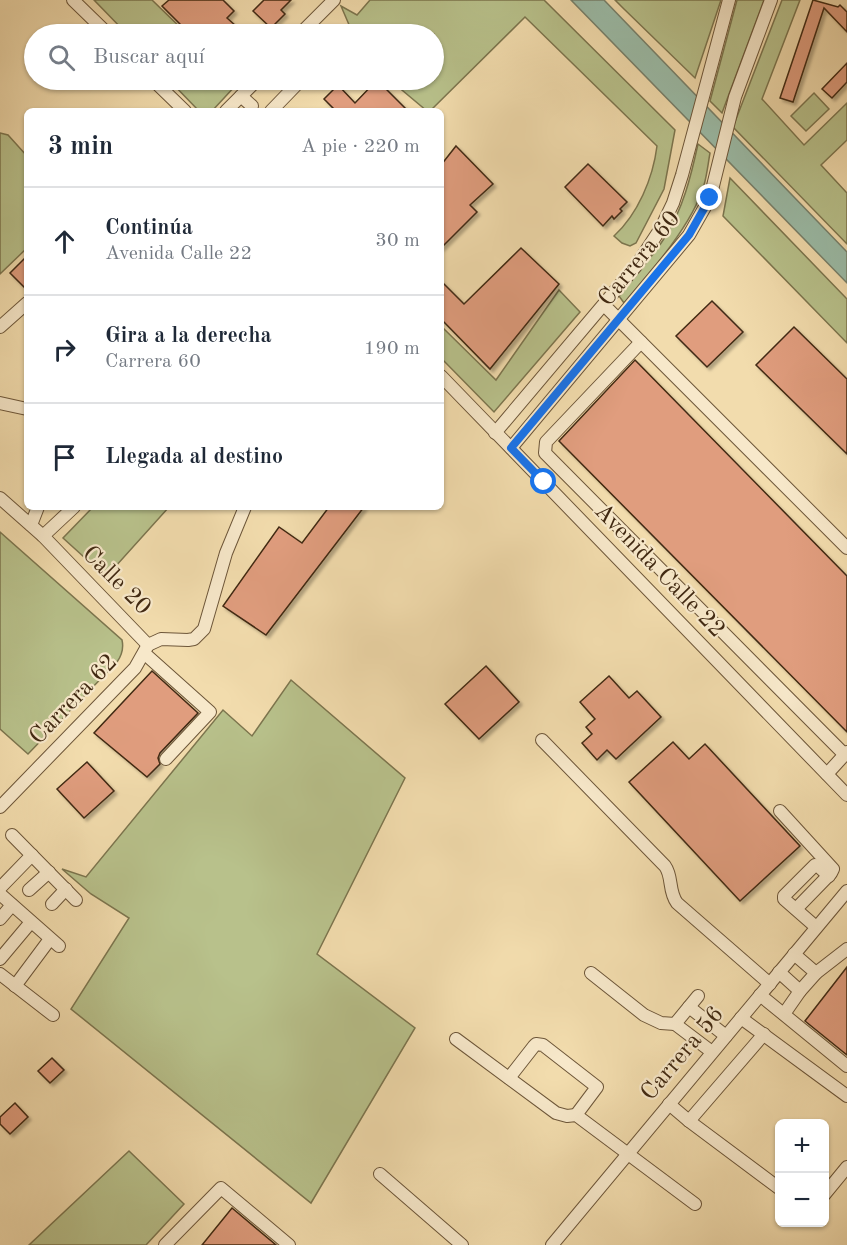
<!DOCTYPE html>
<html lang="es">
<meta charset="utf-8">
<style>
body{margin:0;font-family:"Old Standard TT",serif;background:#f6f6f7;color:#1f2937}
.controls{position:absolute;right:18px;bottom:18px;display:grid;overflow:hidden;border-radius:9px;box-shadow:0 2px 4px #0004}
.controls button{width:54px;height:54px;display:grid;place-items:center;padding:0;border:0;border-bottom:2px solid #e0e1e3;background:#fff;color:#1f2937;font:30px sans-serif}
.stop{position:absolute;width:18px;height:18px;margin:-14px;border:4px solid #1a73e8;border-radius:50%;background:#fff}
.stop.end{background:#1a73e8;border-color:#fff;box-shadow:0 2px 6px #0008}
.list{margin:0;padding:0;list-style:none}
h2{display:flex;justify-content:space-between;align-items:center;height:78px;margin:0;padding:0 24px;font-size:26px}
h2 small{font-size:20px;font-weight:400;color:#747a83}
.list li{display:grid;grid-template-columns:39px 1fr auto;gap:18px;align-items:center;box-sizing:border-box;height:108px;padding:0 24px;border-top:2px solid #e0e1e3}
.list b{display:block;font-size:22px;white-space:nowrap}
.list p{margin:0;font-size:20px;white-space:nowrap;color:#747a83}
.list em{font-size:20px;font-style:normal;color:#747a83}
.icon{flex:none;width:33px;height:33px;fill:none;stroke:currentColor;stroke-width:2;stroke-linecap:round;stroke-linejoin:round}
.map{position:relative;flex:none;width:847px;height:1245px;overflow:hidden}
.search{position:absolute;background:#fff;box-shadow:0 2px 4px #0004;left:24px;top:24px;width:420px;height:66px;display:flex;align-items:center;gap:15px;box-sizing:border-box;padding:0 21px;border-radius:33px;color:#747a83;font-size:22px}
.panel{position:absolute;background:#fff;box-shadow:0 2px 4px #0004;left:24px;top:108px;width:420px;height:402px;border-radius:9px}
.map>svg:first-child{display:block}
</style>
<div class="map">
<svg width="847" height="1245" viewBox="0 0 847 1245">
<defs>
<filter id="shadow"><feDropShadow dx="3" dy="3" stdDeviation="1.5" flood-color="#0004"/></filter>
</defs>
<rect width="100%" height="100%" fill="#f2dcad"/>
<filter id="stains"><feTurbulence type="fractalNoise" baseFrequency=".00333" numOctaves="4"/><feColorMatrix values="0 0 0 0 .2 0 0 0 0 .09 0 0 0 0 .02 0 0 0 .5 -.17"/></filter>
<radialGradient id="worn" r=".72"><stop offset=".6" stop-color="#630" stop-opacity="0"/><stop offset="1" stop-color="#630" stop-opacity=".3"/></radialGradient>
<g fill="#b8c18b" stroke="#7c754e" stroke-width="1.5">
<polygon points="94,0 152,0 187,34 127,34"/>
<path d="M370,0h174l131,130 -11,59 -28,54 -6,3 -8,-3 -8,-7c24,-22 39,-58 43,-90l-132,-129 -95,94h-3l-37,-31h44v-46h-81l-12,-28 16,9z"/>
<polygon points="615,0 721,0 695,78 624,9"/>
<polygon points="737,0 764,0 722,113 710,101"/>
<polygon points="782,0 800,0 762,99 804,145 847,103 847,140 821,165 847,193 847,244 733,127"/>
<polygon points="169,80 233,80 237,84 212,111 199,111"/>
<polygon points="814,93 829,109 806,131 791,116"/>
<polygon points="0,133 8,135 27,156 27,248 0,274"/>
<path d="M698,144l12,9c-2,11 -3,22 -6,32 -11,39 -54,88 -80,118l-5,-7c15,-19 33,-38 46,-59 18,-28 26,-61 33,-93z"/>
<polygon points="730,178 847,299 847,343 723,216"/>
<polygon points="559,290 580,312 494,412 441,358 441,326 496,380"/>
<polygon points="93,507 169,507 106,577 63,538"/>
<path d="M0,532l122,108c2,9 0,15 -5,22l-89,92 -28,-25z"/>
<polygon points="291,680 405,778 317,954 415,1028 311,1203 71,1009 129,918 91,894 62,869 86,877 223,710 252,736"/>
<polygon points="129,1151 184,1204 146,1245 29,1245"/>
</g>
<polygon fill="#9bbca8" stroke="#77816c" stroke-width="1.5" points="571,0 604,0 847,252 847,283"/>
<g fill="#e09d7e" stroke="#412912" stroke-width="1.5" filter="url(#shadow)">
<polygon points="169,0 223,0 234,11 227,18 245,34 190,34 162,6"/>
<polygon points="264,0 291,0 281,10 285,14 271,28 253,11"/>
<polygon points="813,0 838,7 840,5 847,12 847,32 824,8 793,102 780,98"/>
<polygon points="847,63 847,82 832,98 822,89"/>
<polygon points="377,80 408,111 336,111 324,99 338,85 355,103"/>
<polygon points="456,146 493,184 470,205 477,212 441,248 441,165"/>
<polygon points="588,164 627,202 620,209 622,211 614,219 612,216 603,226 565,187"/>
<polygon points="521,248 559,284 490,369 441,319 441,281 464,304"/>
<polygon points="27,256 27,290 10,273"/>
<polygon points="712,301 743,332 707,367 676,336"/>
<polygon points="794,327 847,379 847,454 756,365"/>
<polygon points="635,360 847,576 847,732 559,441"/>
<polygon points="329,507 364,507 266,635 223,606 279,527 302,543"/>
<polygon points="486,666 519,702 479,739 445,704"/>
<polygon points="152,671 198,713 160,753 158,758 160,764 147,777 94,733"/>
<polygon points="609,676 629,698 637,691 661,717 616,759 607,750 597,760 582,743 592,734 586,727 595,719 580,702"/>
<polygon points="673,742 689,759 705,744 800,846 740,901 629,782"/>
<polygon points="87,762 114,791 84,818 57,789"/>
<polygon points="847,967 847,1055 805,1021"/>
<polygon points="52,1058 64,1070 50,1083 38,1071"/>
<polygon points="15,1103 28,1117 10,1134 0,1124 0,1117"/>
<polygon points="232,1208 276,1245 202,1245"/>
</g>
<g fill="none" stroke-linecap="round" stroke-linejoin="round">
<defs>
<g id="minor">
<polyline points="73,0 108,34"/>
<polyline points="300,34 334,0"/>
<polyline points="153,80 185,111"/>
<polyline points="241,96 252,106"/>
<polyline points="226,111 257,80"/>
<polyline points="271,111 301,80"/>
<polyline points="604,305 847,548"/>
<polyline points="0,327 27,303"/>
<polyline points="641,342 546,442 545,453 845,755"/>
<polyline points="441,376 847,795"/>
<polyline points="0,403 27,409"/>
<polyline points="495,433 636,266 661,228 673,203 682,175 729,0"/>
<polyline points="511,448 689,235 710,198 735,97 771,0"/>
<polyline points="0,498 43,536 148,645"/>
<polyline points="31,525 38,507"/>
<polyline points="43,536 74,507"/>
<polyline points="148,645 161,639 188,640 194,639 204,629 226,553 245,507"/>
<polyline points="144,653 210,712 166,759"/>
<path d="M542,740l123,126c8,11 3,25 12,37l93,81"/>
<polyline points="827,774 847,752"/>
<polyline points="0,807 135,668 148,645"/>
<polyline points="780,811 833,869 831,873 796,909"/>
<polyline points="12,835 76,900"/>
<polyline points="0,888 32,855"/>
<polyline points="29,890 49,872"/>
<polyline points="0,894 59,946"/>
<polyline points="52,904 66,889"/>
<polyline points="0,919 12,905"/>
<polyline points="816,927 784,899 784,896 815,865 818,866 829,876"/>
<polyline points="794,954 816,973"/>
<polyline points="0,959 31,922"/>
<polyline points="779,972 800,991"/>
<polyline points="591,973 644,1015 661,1023 675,1024 712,1052"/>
<polyline points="0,974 53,1015"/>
<polyline points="15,986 50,939"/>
<polyline points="760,995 847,1066"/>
<polyline points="689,1007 726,1036"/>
<polyline points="784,1014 800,991 816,973 847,949"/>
<polyline points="741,1018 847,1096"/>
<polyline points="675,1024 698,996"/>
<polyline points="456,1039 556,1113 567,1116 576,1115 695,1204"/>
<polyline points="509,1078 534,1046 536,1044 543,1045 597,1087 576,1115"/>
<polyline points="669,1104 689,1121 780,1189"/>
<polyline points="689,1121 764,1034"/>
<polyline points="380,1174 462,1245"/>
<polyline points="824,1195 847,1167"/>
<polyline points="165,1245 221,1188 289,1245"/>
<polyline points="552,1245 847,891"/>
</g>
</defs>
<use href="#minor" stroke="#6d5639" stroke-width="14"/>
<use href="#minor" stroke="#f7e8ca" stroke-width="12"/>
</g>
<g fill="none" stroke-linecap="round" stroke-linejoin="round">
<polyline stroke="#1a73e8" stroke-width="8" points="544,482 511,448 689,235 710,198"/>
</g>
<g text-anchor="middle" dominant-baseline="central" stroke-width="4.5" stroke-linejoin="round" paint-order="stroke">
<g font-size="24" fill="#412912" stroke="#f7e8ca">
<text transform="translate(640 259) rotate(-51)">Carrera 60</text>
<text transform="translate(659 571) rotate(46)">Avenida Calle 22</text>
<text transform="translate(116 581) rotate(45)">Calle 20</text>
<text transform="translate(74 700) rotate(-46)">Carrera 62</text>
<text transform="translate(683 1054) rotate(-50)">Carrera 56</text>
</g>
</g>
<rect width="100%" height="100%" filter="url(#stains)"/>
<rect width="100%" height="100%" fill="url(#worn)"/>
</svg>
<div class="controls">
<button>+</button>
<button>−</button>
</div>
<div class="stop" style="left:544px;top:482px"></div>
<div class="stop end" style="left:710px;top:198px"></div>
<div class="search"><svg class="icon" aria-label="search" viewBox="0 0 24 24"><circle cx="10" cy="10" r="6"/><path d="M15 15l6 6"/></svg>Buscar aquí</div>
<section class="panel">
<h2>3 min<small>A pie · 220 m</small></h2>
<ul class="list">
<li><svg class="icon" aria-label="ahead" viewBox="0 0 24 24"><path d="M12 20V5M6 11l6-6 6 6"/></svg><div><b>Continúa</b><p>Avenida Calle 22</p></div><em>30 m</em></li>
<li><svg class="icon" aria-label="right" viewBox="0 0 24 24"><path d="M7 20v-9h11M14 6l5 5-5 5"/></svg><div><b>Gira a la derecha</b><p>Carrera 60</p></div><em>190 m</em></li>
<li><svg class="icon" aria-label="arrive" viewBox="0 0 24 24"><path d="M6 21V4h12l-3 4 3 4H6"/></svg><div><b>Llegada al destino</b></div></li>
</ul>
</section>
</div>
